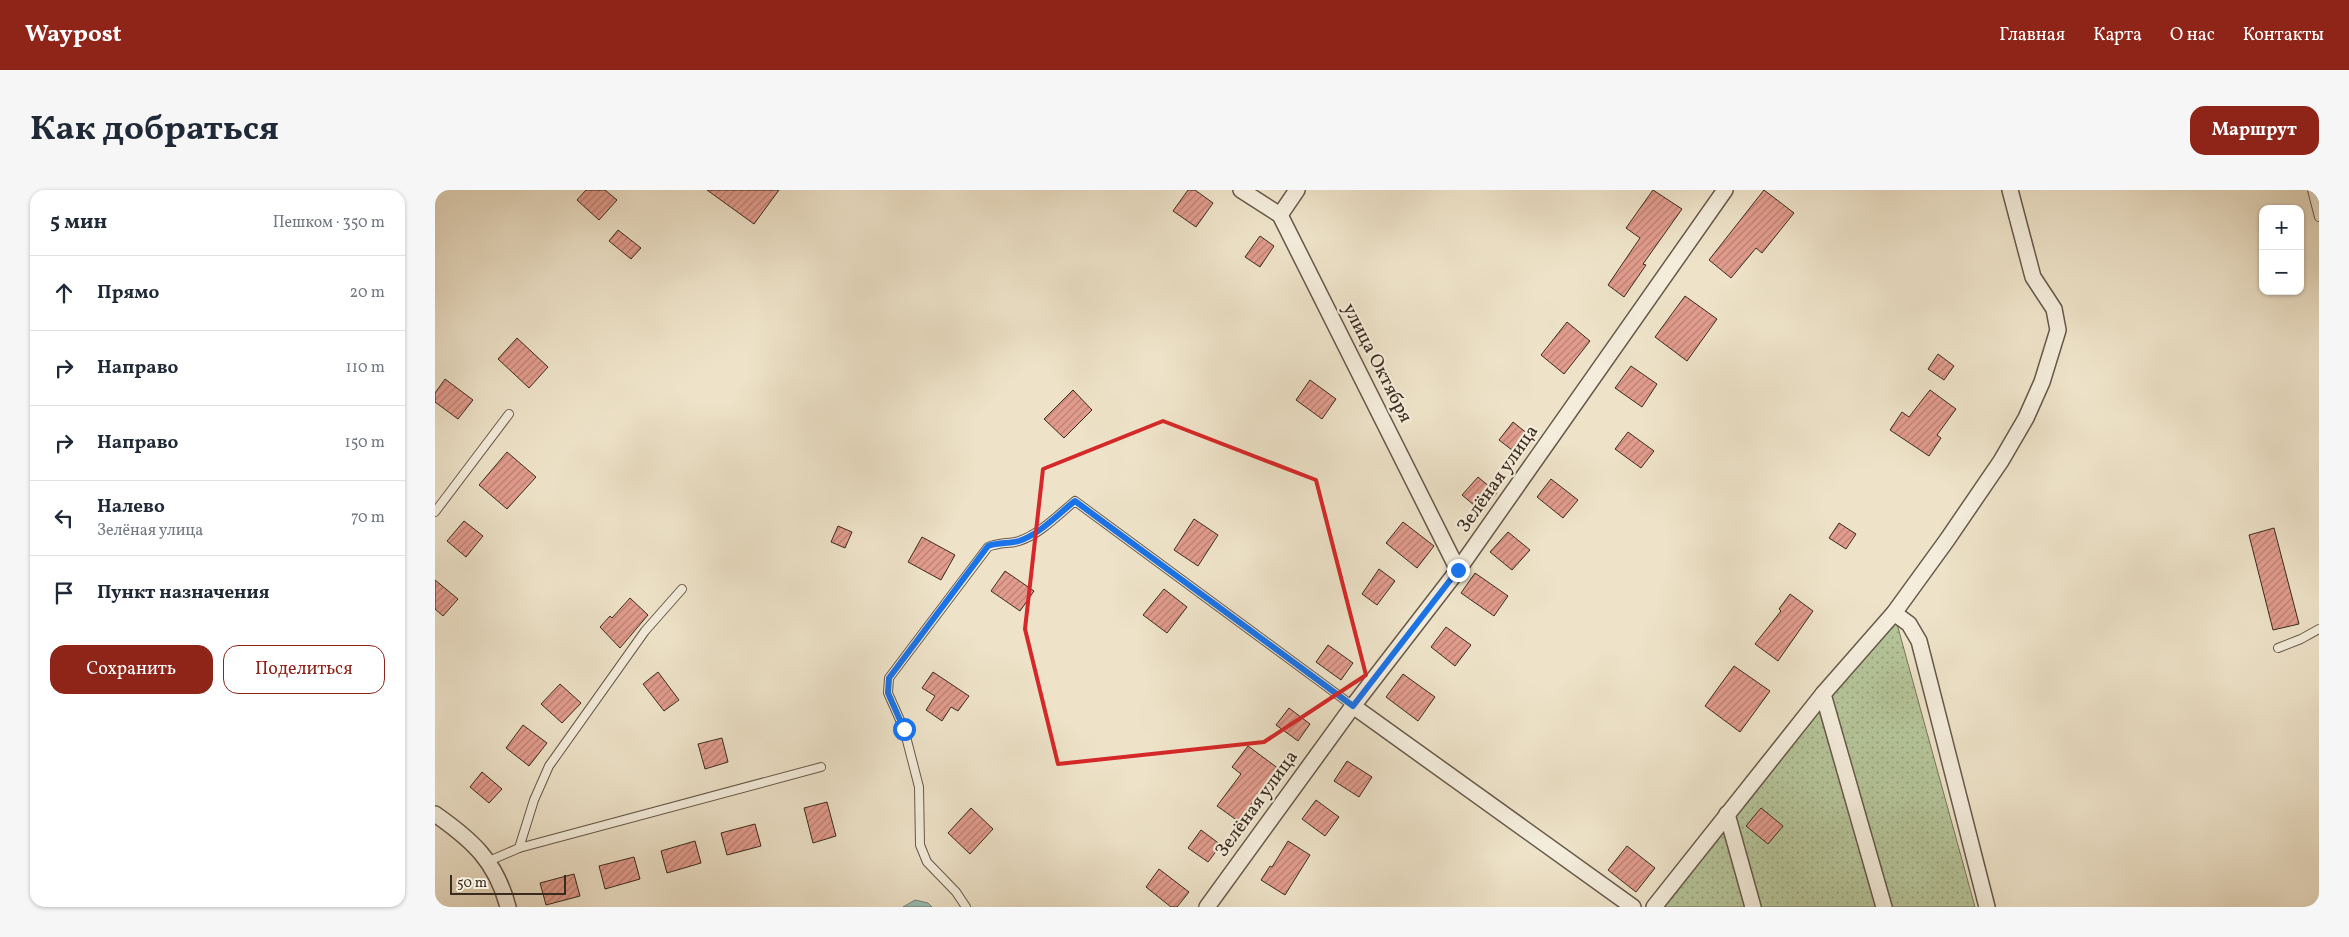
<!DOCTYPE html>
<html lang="ru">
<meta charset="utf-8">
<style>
body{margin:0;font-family:Vollkorn,serif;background:#f6f6f7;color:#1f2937}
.controls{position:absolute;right:15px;top:15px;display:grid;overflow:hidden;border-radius:10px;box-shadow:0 1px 4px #0004}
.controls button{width:45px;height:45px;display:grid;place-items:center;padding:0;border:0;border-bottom:1px solid #e0e1e3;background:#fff;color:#1f2937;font:25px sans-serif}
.scale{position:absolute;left:15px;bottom:12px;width:116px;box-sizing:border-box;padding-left:5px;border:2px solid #3a2b1f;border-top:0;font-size:14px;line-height:18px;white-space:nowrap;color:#3a2b1f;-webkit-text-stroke:4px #f4eddc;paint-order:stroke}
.stop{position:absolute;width:15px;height:15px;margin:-11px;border:4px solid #1a73e8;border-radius:50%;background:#fff}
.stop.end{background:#1a73e8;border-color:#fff;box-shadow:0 1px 5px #0008}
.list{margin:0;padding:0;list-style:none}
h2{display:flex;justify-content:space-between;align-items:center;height:65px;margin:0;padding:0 20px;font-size:21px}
h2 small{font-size:16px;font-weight:400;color:#747a83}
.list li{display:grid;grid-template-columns:32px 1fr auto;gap:15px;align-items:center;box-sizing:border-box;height:75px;padding:0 20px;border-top:1px solid #e0e1e3}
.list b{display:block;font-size:19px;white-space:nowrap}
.list p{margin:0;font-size:16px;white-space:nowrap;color:#747a83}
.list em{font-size:16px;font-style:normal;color:#747a83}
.actions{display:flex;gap:10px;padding:15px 20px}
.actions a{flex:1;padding:11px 0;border:1px solid #8f2418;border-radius:15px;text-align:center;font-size:18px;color:#8f2418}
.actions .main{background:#8f2418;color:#fff}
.icon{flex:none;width:28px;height:28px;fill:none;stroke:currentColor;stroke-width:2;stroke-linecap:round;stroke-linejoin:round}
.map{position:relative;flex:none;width:1884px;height:717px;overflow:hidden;border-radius:15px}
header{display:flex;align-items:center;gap:30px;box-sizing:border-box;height:70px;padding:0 25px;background:#8f2418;color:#fff}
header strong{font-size:24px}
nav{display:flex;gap:28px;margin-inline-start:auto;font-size:18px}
.intro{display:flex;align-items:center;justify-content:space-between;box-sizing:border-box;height:120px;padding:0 30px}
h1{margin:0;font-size:35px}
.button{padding:12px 22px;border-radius:15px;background:#8f2418;color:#fff;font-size:18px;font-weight:700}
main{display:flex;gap:30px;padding:0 30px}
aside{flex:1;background:#fff;border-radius:15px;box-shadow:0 1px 4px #0004}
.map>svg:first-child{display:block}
</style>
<header>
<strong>Waypost</strong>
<nav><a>Главная</a><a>Карта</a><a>О нас</a><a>Контакты</a></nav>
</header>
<div class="intro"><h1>Как добраться</h1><a class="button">Маршрут</a></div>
<main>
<aside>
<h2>5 мин<small>Пешком · 350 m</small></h2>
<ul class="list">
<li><svg class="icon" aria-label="ahead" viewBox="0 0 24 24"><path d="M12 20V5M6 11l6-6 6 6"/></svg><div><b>Прямо</b></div><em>20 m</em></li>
<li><svg class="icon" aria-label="right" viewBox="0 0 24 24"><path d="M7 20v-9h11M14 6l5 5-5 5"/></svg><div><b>Направо</b></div><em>110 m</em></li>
<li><svg class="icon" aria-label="right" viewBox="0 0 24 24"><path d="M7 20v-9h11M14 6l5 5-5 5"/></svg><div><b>Направо</b></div><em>150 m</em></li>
<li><svg class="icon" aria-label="left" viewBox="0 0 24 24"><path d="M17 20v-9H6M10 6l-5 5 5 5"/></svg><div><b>Налево</b><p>Зелёная улица</p></div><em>70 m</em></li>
<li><svg class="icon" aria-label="arrive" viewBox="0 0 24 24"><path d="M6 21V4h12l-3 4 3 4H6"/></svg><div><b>Пункт назначения</b></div></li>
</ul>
<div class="actions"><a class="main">Сохранить</a><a>Поделиться</a></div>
</aside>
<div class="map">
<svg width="1884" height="717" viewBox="0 0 1884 717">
<defs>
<pattern id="park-dots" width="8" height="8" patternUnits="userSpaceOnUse" patternTransform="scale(1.25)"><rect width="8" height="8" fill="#b5c499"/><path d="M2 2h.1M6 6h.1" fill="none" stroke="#949f7c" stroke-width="1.8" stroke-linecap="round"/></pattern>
<pattern id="building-hatch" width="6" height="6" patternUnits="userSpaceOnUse" patternTransform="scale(1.25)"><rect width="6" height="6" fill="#e29c8d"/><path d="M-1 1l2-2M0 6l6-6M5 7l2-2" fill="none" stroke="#b87f73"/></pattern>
</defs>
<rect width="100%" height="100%" fill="#eee3c9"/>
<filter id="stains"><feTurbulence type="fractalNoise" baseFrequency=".004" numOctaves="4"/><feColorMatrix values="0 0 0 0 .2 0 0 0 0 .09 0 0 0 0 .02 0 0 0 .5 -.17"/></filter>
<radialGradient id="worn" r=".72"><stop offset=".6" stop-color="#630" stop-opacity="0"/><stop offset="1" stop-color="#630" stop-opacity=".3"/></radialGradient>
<polygon fill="url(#park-dots)" stroke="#78785c" points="1459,423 1540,717 1219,717"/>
<polygon fill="#99beb6" stroke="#73837a" points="480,710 493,713 497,717 468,717"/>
<g fill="url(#building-hatch)" stroke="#3a2b1f">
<polygon points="151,0 170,0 182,10 164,30 142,10"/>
<polygon points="272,0 344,0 319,34"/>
<polygon points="753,0 760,0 778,13 761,37 738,21"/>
<polygon points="1218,0 1247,19 1208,74 1211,75 1189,107 1173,95 1205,48 1191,38"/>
<polygon points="1329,0 1359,23 1327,63 1321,58 1296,88 1274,70"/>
<polygon points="183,40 206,58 196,69 174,51"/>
<polygon points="825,46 839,56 825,77 810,67"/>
<polygon points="1250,106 1282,129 1252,171 1220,147"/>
<polygon points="1132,132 1155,151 1129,184 1106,165"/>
<polygon points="82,148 113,177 94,198 63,169"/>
<polygon points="1503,164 1519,176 1509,190 1493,179"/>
<polygon points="1196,176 1222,194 1207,217 1180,198"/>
<polygon points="10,189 38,210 23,229 0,212 0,203"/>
<polygon points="875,190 901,209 887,229 861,210"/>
<polygon points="638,200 657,220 629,248 609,229"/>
<polygon points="1495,200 1521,219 1502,245 1506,248 1494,266 1455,240 1467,222 1474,227"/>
<polygon points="1078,232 1099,249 1086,267 1064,250"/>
<polygon points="1193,242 1219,261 1206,278 1180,259"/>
<polygon points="72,262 101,287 72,319 44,295"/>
<polygon points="1043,287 1062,303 1046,321 1027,305"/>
<polygon points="1116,289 1143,310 1128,328 1102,307"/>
<polygon points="759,329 783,345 763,376 739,360"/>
<polygon points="29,331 48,346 31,367 12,351"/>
<polygon points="968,332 999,356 982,378 951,353"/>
<polygon points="1404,333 1421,344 1411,359 1394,348"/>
<polygon points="403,336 417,342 410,358 396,352"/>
<polygon points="1839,338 1864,434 1838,440 1814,345"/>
<polygon points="1073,342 1095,360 1077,380 1055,362"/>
<polygon points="487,347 520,365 506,390 473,372"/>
<polygon points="944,379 960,391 942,415 927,404"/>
<polygon points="570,381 599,401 585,421 556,401"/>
<polygon points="1040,383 1073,406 1059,426 1026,403"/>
<polygon points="0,390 23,409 8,426 0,419"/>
<polygon points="729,399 752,417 732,443 708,425"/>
<polygon points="1355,404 1378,421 1343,471 1320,454 1346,421 1344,419"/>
<polygon points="195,408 213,425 185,458 165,437 175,426 177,428"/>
<polygon points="1011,437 1036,455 1020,476 996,457"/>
<polygon points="893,455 918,473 906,490 881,472"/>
<polygon points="1299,476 1335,501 1305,542 1270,516"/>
<polygon points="223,482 244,510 229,521 208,494"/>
<polygon points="498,482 534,506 523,521 516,517 507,531 491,520 500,506 487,498"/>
<polygon points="968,484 1000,507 983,531 951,507"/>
<polygon points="125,494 146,513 127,533 106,514"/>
<polygon points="854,518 875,534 863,551 841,535"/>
<polygon points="88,535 112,553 94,576 71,558"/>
<polygon points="287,548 293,572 270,579 263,554"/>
<polygon points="813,556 844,579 803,631 782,616 806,584 797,577"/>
<polygon points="912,571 937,587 924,607 899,591"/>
<polygon points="47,582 67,599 54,613 35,597"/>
<polygon points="881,610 904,627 890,646 867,629"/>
<polygon points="392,612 401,646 378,653 369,618"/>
<polygon points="536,618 558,639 535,664 513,643"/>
<polygon points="1326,618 1348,636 1333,654 1311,636"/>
<polygon points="320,634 326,656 292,665 286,643"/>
<polygon points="766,640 786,655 773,672 753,658"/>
<polygon points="260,651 266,673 232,683 226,661"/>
<polygon points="853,651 875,665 850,705 826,690 835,676 837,677"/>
<polygon points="1192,656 1220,678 1201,702 1173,680"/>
<polygon points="199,667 205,689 170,699 164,676"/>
<polygon points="724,679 754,702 742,717 736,717 711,697"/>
<polygon points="139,684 145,706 111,715 105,693"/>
</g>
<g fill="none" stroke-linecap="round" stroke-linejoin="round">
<defs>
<g id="service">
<polyline points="1877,0 1884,27"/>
<polyline points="0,322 74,224"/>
<polyline points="1843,458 1866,449 1884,439"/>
<polyline points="84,658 99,610 114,576 210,441 247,399"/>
<polyline points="54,671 84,658 386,577"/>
<path d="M531,717l-10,-15 -29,-30 -7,-17 -1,-58 -15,-58 -16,-36 1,-15 99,-131c11,-5 21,-3 31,-6 21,-7 39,-26 56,-40l278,205"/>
</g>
<g id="minor">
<polyline points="806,0 845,25 1023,380"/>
<polyline points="845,25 862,0"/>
<polyline points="1459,423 1474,434 1484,451 1552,717"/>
<polyline points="1388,504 1449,717"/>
<polyline points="918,516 1198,717"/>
<path d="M0,624c37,26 61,47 73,93"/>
<polyline points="1292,624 1318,717"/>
<polyline points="772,717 918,516 1023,380 1290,0"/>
<polyline points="1219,717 1388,504 1459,423 1512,350 1566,271 1591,228 1607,192 1623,140 1619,119 1598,87 1575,0"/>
</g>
</defs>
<use href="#service" stroke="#67594a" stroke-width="10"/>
<use href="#minor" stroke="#67594a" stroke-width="18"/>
<use href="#service" stroke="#f4eddc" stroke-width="8"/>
<use href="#minor" stroke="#f4eddc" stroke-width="15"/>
</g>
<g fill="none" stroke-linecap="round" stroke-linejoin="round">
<path stroke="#1a73e8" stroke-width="6" d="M469,539l-16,-36 1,-15 99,-132c11,-4 21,-2 31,-5 21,-7 39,-27 56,-40l278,205 105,-136"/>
</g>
<path fill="none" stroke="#d62828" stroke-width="4" stroke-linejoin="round" d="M728,231l153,59 50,195 -102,67 -206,22 -33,-135 18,-160z"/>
<g text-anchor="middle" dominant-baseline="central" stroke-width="4.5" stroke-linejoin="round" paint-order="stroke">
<g font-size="19" fill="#3a2b1f" stroke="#f4eddc">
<text transform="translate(942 173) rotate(63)">улица Октября</text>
<text transform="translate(1063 289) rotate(-55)">Зелёная улица</text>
<text transform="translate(822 614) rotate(-54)">Зелёная улица</text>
</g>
</g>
<rect width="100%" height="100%" filter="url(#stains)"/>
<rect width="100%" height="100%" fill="url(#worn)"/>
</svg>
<div class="controls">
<button>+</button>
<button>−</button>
</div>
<div class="scale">50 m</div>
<div class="stop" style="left:469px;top:539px"></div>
<div class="stop end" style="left:1023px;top:380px"></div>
</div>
</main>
